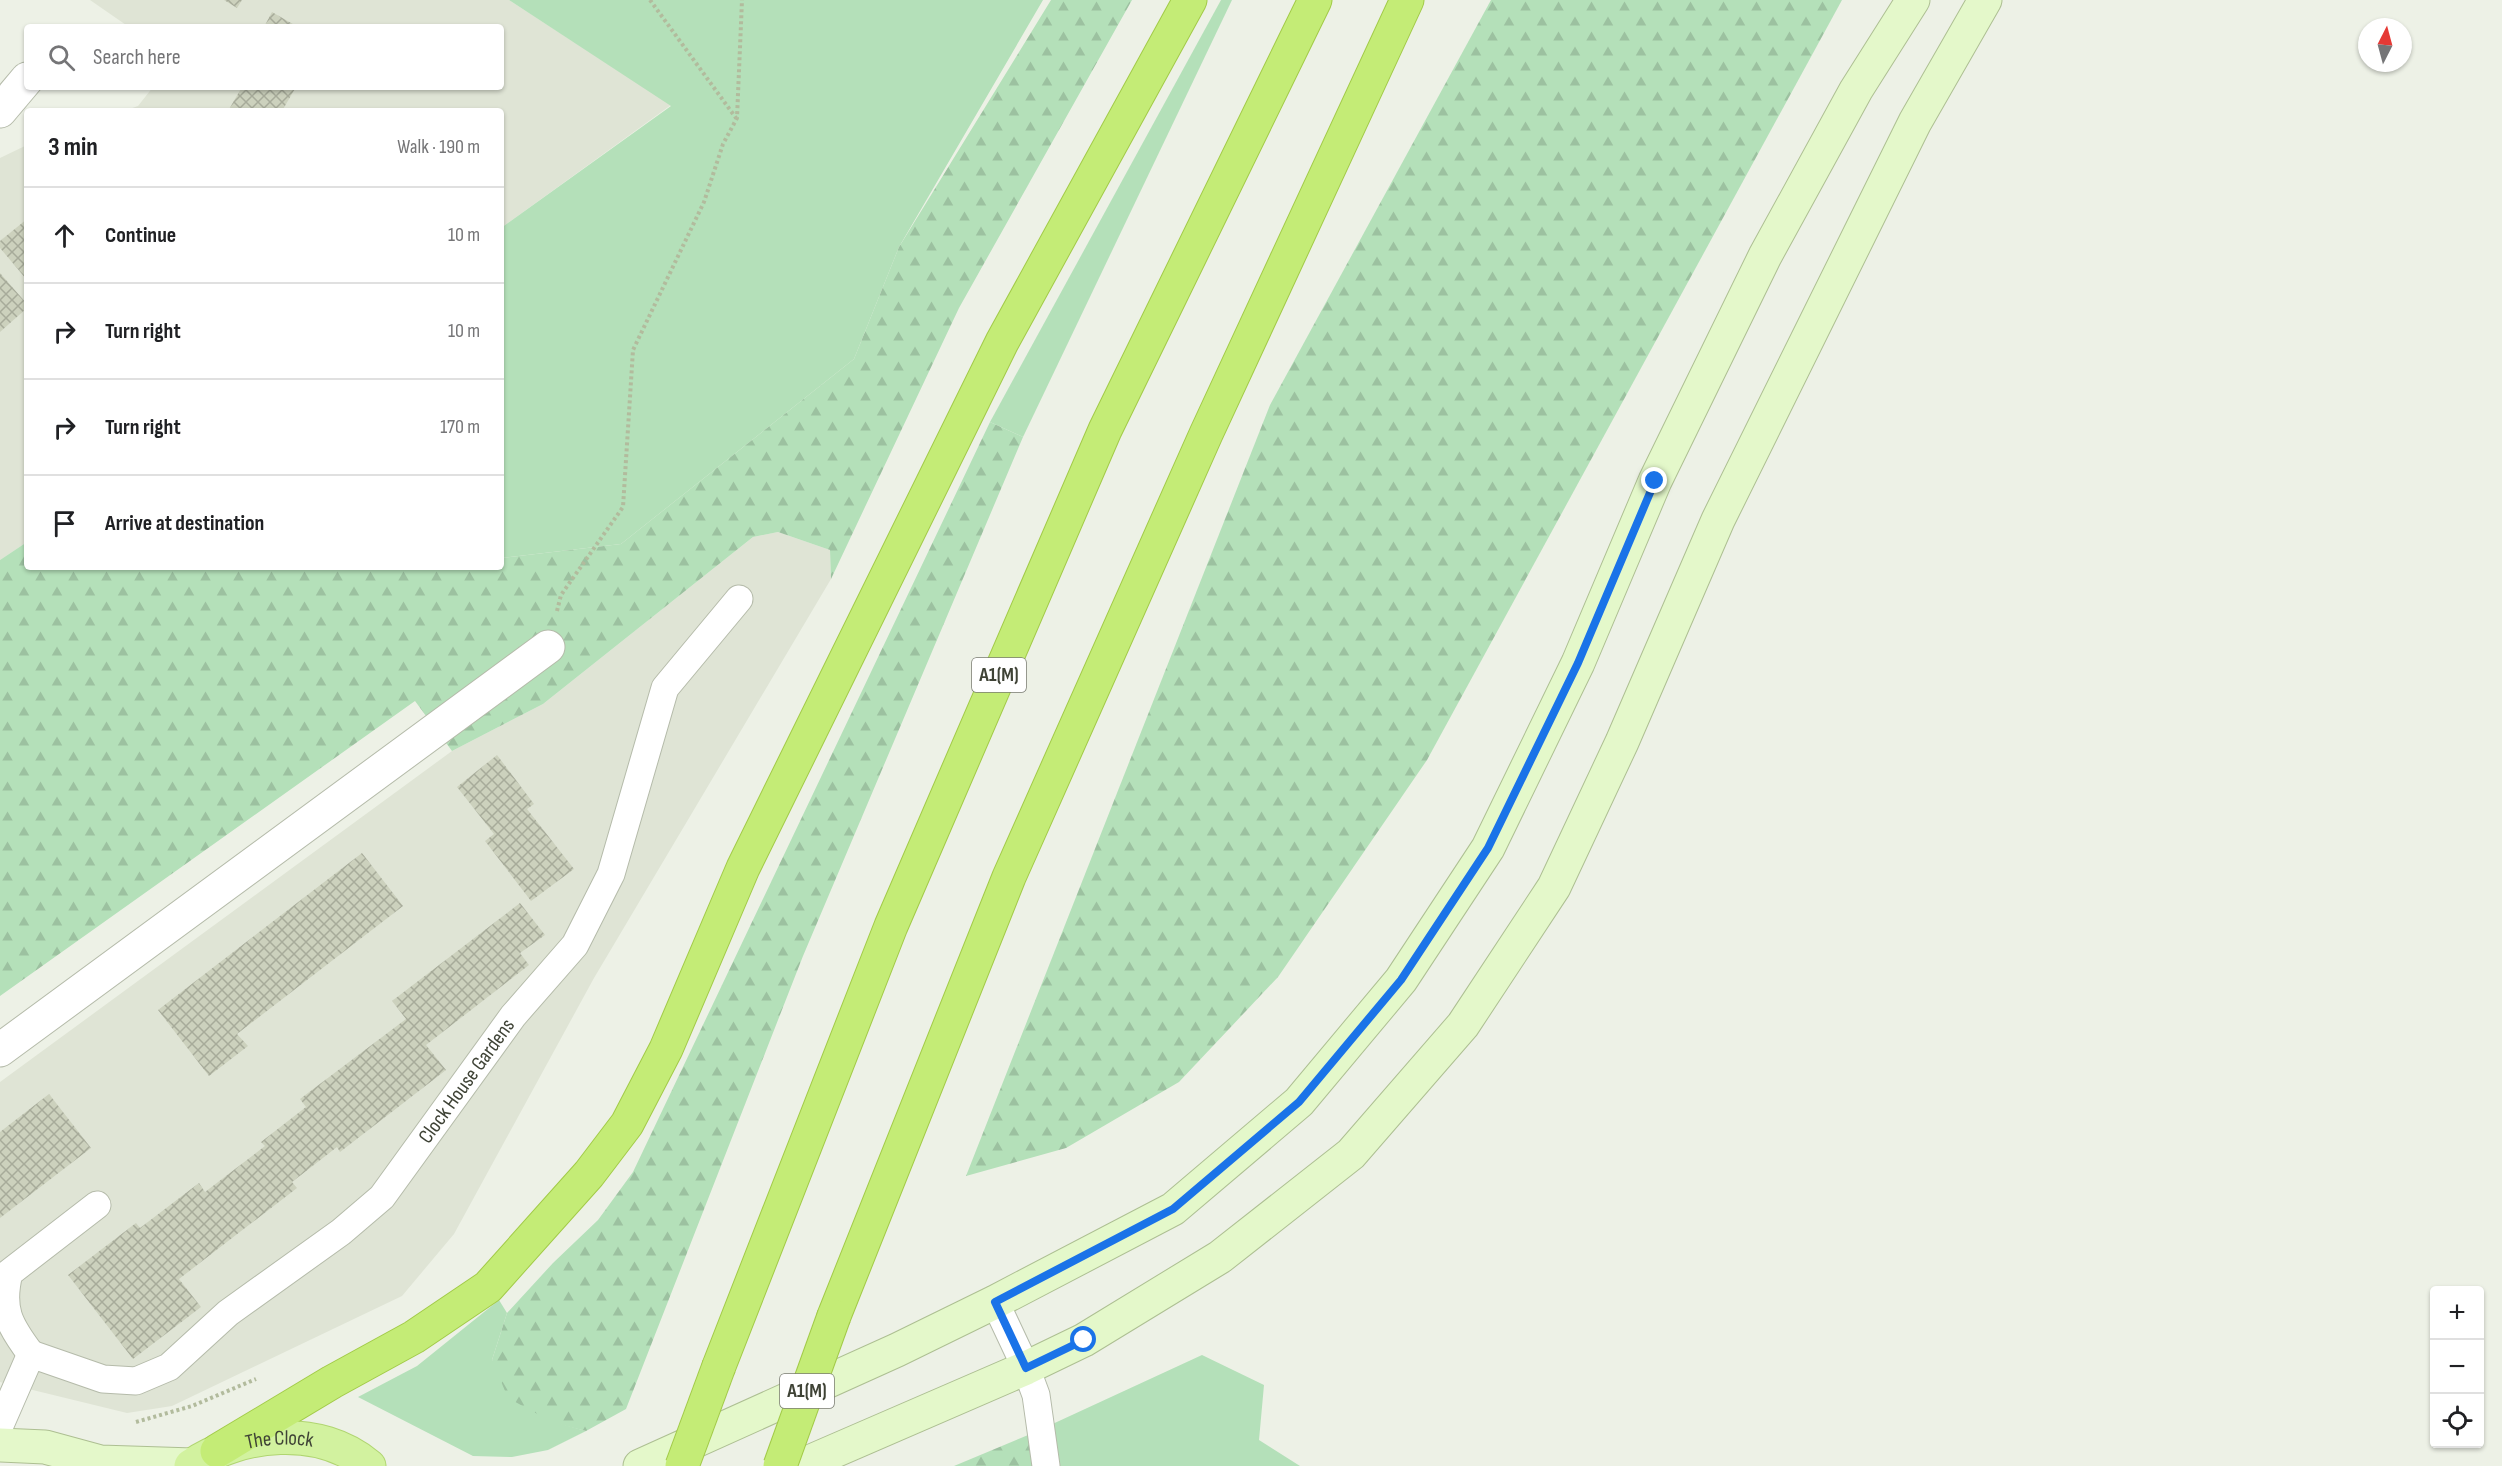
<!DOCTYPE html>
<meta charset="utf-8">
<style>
body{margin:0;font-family:"Sofia Sans Condensed",sans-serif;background:#f6f6f6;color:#202124}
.controls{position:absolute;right:18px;bottom:18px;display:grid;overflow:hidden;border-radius:6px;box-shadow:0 2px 4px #0004}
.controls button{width:54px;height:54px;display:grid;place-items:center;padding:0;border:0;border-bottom:2px solid #e0e0e0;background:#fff;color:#202124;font:30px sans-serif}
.compass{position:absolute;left:2358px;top:18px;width:54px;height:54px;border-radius:50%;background:#fff;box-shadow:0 2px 4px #0004;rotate:6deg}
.stop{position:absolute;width:18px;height:18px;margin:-14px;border:4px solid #1a73e8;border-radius:50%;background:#fff}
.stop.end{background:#1a73e8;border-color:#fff;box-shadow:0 2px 6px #0008}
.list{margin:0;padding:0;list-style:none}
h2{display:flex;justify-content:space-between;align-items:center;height:78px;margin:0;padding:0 24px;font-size:26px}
h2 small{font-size:20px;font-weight:400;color:#757577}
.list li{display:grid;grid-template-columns:39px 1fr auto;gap:18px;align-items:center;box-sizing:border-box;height:96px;padding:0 24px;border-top:2px solid #e0e0e0}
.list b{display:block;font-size:22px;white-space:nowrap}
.list em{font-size:20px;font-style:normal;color:#757577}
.icon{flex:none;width:33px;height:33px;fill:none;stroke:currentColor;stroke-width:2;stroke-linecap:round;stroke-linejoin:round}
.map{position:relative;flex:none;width:2502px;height:1466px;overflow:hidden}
.search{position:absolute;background:#fff;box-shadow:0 2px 4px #0004;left:24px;top:24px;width:480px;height:66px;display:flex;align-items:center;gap:15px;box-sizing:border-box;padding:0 21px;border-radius:6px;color:#757577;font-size:22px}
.panel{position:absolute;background:#fff;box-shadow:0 2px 4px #0004;left:24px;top:108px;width:480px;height:462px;border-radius:6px}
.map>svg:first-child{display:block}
</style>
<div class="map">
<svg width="2502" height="1466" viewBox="0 0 2502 1466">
<defs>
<pattern id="forest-firs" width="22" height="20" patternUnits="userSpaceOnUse" patternTransform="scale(1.5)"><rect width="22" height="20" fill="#b4e0b9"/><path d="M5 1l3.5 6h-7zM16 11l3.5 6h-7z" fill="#9cc1a0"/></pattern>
<pattern id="building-cross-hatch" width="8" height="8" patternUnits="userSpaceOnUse" patternTransform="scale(1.5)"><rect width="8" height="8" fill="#ccd1bd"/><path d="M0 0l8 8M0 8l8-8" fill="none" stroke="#a7ab9a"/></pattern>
</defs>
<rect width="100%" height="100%" fill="#edf1e6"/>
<g fill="#dfe4d5">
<polygon points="90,0 509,0 671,105 501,228 501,111 124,111 138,106 153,87 501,87 501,27 129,27"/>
<polygon points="27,145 27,542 0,560 0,158"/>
<polygon points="778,532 830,550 831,579 594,978 454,1234 402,1296 172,1406 127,1413 0,1382 0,1082 452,751 543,704 753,537"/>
</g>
<g fill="#b4e0b9">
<polygon points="509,0 1043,0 899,247 854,359 621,544 501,558 501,228 671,106"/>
<polygon points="1221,0 1232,0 1023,437 990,422"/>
<polygon points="499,1300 507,1313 492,1360 554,1422 586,1431 548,1450 512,1457 473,1456 358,1397 417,1366"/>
<polygon points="1202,1355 1264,1385 1259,1440 1300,1466 1031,1466 1033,1433"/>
</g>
<g fill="url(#forest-firs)">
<polygon points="1051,0 1132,0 959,308 831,579 830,550 778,532 753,537 543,704 452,751 415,701 0,996 0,560 27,542 27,567 501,567 501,558 621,544 854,359 899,247"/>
<polygon points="1491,0 1842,0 1427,760 1278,977 1179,1082 1066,1148 966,1176 1270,405"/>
<polygon points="990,422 1023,437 803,956 626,1409 586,1431 554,1423 508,1398 492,1360 507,1313 553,1263 598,1220 633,1172"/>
<polygon points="1033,1433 1031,1466 954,1466"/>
</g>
<g fill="url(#building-cross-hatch)">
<polygon points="224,0 242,0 237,8"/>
<polygon points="272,12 298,27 264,27"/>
<polygon points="242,87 296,87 282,111 228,111"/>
<polygon points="27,219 27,280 0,248 0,241"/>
<polygon points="0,273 27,304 27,308 0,332"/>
<polygon points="497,755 534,804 527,809 574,869 531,901 485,841 494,834 457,787"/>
<polygon points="362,853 403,906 237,1034 248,1046 209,1076 158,1010"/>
<polygon points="520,903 545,935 520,953 529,965 426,1045 446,1070 340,1152 337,1147 292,1182 297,1188 179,1279 201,1307 133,1359 68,1275 136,1223 140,1228 199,1183 205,1192 265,1146 261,1142 306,1107 300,1099 406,1019 392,1001"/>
<polygon points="49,1094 91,1148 0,1218 0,1132"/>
</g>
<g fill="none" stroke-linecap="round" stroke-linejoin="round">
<defs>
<g id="lane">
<polyline points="995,1302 1026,1368 1036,1395 1046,1466"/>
<path d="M31,1354c-22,-29 -31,-45 -22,-81l88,-68"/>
<path id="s1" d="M0,1425l31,-71 72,25 33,2 33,-14 59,-54 113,-81 41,-35 131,-181 62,-71 36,-71 54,-186 74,-89"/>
</g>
<g id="street">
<polyline points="0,111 27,79"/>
<polyline points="0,1050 548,647"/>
</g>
<g id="secondary">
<polyline points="0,1445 45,1447 100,1462 193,1465"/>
<polyline points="640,1466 897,1350 995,1302 1173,1209 1299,1102 1401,980 1488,848 1578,663 1655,481 1765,256 1856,90 1913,0"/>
<polyline points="800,1466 1026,1368 1084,1340 1220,1257 1351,1154 1463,1025 1554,887 1622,742 1718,520 1915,122 1985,0"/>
</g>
<g id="primary">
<path id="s2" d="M191,1466c50,-34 129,-42 178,0"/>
</g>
<g id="highway">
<polyline points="834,1316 1009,877 1206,434 1407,0"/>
<polyline points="719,1366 891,926 1105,430 1315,0"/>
<polyline points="217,1451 332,1382 414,1337 488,1287 589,1174 627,1124 666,1049 743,868 1002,342 1190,0"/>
</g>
</defs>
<use href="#lane" stroke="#b5bbaa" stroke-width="29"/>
<use href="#street" stroke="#b5bbaa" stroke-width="35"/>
<use href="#secondary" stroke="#adbf92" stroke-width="35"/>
<use href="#primary" stroke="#b0d571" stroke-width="35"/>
<use href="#highway" stroke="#a2ca48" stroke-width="35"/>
<g stroke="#b2bb9d" stroke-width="4" stroke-dasharray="3 3" stroke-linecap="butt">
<polyline points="650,0 736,118"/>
<polyline points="557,611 561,595 623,507 633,350 704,202 723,144 737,118 742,0"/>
<polyline points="136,1422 192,1406 256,1379"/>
</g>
<use href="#lane" stroke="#fff" stroke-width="27"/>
<use href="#street" stroke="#fff" stroke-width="33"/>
<use href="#secondary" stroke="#e4f8ca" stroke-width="33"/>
<use href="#primary" stroke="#d2f29f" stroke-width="33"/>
<use href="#highway" stroke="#c4ec76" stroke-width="33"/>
<defs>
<g id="highway-bridge">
<polyline points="682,1466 719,1366"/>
<polyline points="780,1466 834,1316"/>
</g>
</defs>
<use href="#highway-bridge" stroke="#a2ca48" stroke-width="35" stroke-linecap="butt"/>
<use href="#highway-bridge" stroke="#c4ec76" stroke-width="33"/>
</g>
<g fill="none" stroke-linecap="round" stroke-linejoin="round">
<polyline stroke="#1a73e8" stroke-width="8" points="1084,1340 1026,1368 995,1302 1173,1209 1299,1102 1401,980 1488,848 1578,663 1655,481"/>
</g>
<g text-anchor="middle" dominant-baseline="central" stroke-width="4.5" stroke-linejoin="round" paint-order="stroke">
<g fill="#fff" stroke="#797b72" stroke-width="1.5">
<rect x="972" y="658" width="54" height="34" rx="4.5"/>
<rect x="780" y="1374" width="54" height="34" rx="4.5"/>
</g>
<g font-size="20" font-weight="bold" fill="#3f4336">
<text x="999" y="675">A1(M)</text>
<text x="807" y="1391">A1(M)</text>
</g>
<g font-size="21" fill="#3f4336" stroke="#fff">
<text stroke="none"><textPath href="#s1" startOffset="639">Clock House Gardens</textPath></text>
<text stroke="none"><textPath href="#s2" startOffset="94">The Clock</textPath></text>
</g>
</g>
</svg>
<div class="controls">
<button>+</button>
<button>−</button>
<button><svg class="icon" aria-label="locate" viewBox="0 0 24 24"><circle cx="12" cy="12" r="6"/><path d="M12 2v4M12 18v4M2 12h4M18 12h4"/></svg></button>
</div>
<svg class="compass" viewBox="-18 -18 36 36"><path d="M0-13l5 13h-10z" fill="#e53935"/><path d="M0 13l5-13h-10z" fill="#757577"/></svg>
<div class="stop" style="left:1084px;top:1340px"></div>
<div class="stop end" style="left:1655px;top:481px"></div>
<div class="search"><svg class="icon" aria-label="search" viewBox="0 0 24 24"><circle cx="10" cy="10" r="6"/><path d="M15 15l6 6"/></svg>Search here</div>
<section class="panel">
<h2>3 min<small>Walk · 190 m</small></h2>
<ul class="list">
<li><svg class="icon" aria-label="ahead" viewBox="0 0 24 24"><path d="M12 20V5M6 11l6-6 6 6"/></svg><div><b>Continue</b></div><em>10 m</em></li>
<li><svg class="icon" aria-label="right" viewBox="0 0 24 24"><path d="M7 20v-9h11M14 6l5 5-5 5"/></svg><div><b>Turn right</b></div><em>10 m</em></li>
<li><svg class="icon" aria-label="right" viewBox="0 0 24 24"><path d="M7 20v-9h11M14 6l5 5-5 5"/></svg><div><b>Turn right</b></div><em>170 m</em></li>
<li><svg class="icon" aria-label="arrive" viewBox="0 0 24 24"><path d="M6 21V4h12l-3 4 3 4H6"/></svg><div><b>Arrive at destination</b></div></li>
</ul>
</section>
</div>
